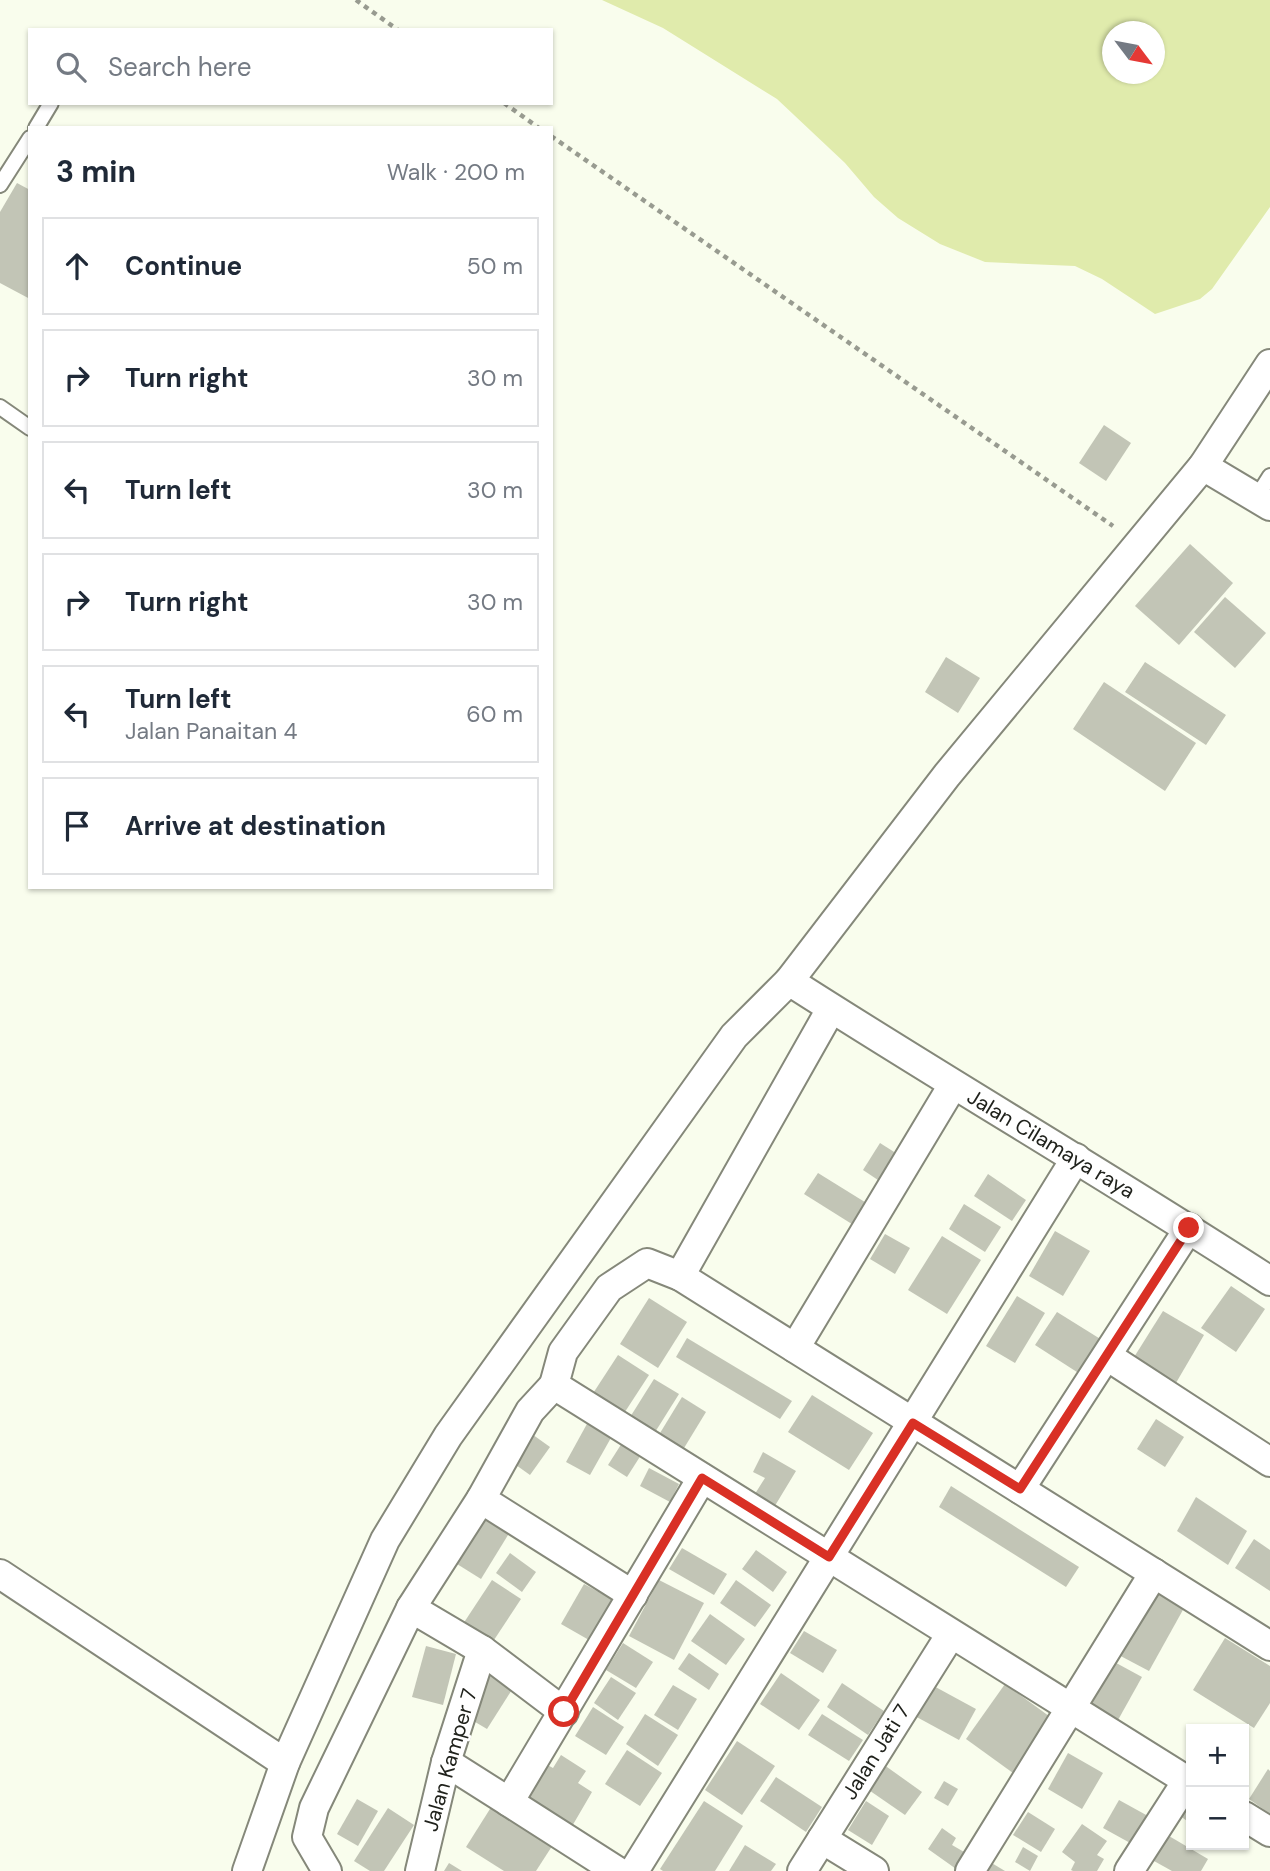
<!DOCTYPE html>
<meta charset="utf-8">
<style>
body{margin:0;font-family:"DM Sans",sans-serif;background:#f6f6f7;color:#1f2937}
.controls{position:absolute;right:21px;bottom:21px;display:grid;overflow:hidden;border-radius:0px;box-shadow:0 2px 5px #0004}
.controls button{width:63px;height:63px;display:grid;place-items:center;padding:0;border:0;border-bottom:2px solid #e0e1e3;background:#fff;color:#1f2937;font:35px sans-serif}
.compass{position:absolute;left:1102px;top:21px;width:63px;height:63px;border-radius:50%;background:#fff;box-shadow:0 2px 5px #0004;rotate:122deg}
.stop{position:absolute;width:21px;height:21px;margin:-16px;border:5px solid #d93025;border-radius:50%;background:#fff}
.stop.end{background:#d93025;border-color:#fff;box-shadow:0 2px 7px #0008}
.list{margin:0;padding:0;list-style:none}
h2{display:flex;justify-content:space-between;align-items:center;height:91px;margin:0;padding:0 28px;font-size:30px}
h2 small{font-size:23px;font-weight:400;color:#747a83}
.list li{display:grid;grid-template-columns:46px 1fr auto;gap:21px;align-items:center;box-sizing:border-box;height:98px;margin:0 14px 14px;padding:0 14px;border:2px solid #e0e1e3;border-radius:0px}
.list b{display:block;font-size:26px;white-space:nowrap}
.list p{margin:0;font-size:23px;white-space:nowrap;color:#747a83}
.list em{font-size:23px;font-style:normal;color:#747a83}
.icon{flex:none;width:38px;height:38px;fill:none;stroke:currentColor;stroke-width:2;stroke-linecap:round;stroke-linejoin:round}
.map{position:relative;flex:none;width:1270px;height:1871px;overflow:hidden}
.search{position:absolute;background:#fff;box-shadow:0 2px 5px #0004;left:28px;top:28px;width:525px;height:77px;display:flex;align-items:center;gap:18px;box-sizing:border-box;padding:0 24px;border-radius:0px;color:#747a83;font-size:26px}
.panel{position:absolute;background:#fff;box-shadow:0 2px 5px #0004;left:28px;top:126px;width:525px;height:763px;border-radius:0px}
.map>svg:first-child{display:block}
</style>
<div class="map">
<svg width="1270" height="1871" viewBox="0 0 1270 1871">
<rect width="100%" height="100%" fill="#f9fded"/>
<path fill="#e0ebac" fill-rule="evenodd" d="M602,0h668v207l-58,82 -12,10 -45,15 -53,-35 -27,-13 -90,-4 -45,-18 -42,-26 -24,-21 -29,-34 -68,-64 -114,-71zM1112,32h42v42h-42z"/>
<g fill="#c2c5b6">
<polygon points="17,183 30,190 30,299 0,283 0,212"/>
<polygon points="1104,425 1131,443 1106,481 1079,463"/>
<polygon points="1190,544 1233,583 1179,645 1135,606"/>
<polygon points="1225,597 1266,633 1235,668 1194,632"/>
<polygon points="946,657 980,678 958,713 925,692"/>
<polygon points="1145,662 1226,715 1206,745 1125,692"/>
<polygon points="1104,682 1196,743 1165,791 1073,729"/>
<polygon points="880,1143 902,1157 884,1184 863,1170"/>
<polygon points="818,1173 868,1204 855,1226 804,1194"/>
<polygon points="988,1174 1026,1200 1012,1221 974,1196"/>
<polygon points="964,1204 1001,1227 985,1252 949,1229"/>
<polygon points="1055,1231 1090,1251 1063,1296 1029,1276"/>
<polygon points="885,1234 910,1248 895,1274 870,1259"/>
<polygon points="942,1236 981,1260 947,1314 908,1290"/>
<polygon points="1231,1286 1265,1309 1236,1352 1201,1328"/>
<polygon points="1017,1296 1045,1313 1015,1363 986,1346"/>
<polygon points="649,1298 687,1322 658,1368 620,1344"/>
<polygon points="1163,1311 1204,1335 1173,1388 1131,1362"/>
<polygon points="1057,1312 1102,1340 1080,1374 1035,1345"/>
<polygon points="687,1338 792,1401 780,1419 676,1357"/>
<polygon points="618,1355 649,1375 619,1421 588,1401"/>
<polygon points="654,1379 679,1394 652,1437 627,1422"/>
<polygon points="812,1395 873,1433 849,1470 788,1432"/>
<polygon points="682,1397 706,1412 681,1453 657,1438"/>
<polygon points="1156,1419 1184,1437 1165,1467 1137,1449"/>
<polygon points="588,1422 612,1436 590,1475 566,1462"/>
<polygon points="529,1432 550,1447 530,1475 509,1460"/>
<polygon points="622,1443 641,1455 627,1477 608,1465"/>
<polygon points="763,1452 796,1471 773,1509 753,1497 765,1478 753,1472"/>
<polygon points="649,1468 679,1484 670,1502 640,1486"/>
<polygon points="951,1486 1079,1567 1066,1587 939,1507"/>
<polygon points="1196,1497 1247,1531 1228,1565 1177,1531"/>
<polygon points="479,1511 511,1530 481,1579 449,1559"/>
<polygon points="1254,1539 1270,1550 1270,1591 1235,1568"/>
<polygon points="682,1548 727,1574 714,1595 669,1569"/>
<polygon points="756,1550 787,1572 773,1592 742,1569"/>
<polygon points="510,1553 536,1572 522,1592 496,1573"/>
<polygon points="492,1580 521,1599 492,1643 463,1624"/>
<polygon points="659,1580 704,1603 674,1660 629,1636"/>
<polygon points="736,1580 771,1605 755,1627 720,1603"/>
<polygon points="584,1584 612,1599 589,1640 561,1624"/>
<polygon points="1148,1589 1184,1608 1149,1671 1113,1652"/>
<polygon points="710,1614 745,1639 726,1665 691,1641"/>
<polygon points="804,1631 837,1650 823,1673 790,1653"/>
<polygon points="1225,1638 1270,1666 1270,1703 1254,1728 1193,1690"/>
<polygon points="623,1643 653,1662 636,1688 606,1670"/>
<polygon points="426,1646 456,1654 443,1705 412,1697"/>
<polygon points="689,1653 719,1674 709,1690 678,1669"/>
<polygon points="1107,1658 1142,1677 1118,1720 1083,1700"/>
<polygon points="781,1673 820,1700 799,1730 760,1704"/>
<polygon points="491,1674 513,1688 487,1729 465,1716"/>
<polygon points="611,1677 636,1693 618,1720 594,1703"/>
<polygon points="842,1683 884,1711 868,1735 827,1707"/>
<polygon points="930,1684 976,1709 959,1740 913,1715"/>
<polygon points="1005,1684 1053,1719 1013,1773 966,1739"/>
<polygon points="673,1685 697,1699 678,1730 654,1715"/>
<polygon points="593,1707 624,1727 606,1755 575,1736"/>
<polygon points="645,1714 678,1735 658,1766 626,1744"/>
<polygon points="822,1714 863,1740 849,1761 808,1735"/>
<polygon points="737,1741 775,1766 742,1815 705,1790"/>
<polygon points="627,1750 662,1773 640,1806 605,1784"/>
<polygon points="1068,1753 1103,1773 1082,1809 1048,1789"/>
<polygon points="561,1755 586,1771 578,1783 592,1792 571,1828 521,1798 542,1762 553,1768"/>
<polygon points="880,1762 922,1792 905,1815 863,1786"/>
<polygon points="1268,1769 1270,1771 1270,1814 1249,1799"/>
<polygon points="776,1777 822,1807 806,1832 760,1801"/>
<polygon points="944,1781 958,1789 948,1806 934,1798"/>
<polygon points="357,1799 378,1811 358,1846 337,1834"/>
<polygon points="1191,1799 1191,1824 1179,1815"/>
<polygon points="1119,1800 1148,1816 1132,1844 1103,1828"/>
<polygon points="495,1801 556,1840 536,1871 504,1871 466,1847"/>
<polygon points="704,1801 743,1826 715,1871 663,1871 660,1869"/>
<polygon points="866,1801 889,1816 872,1845 848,1830"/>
<polygon points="388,1808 414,1825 384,1871 370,1871 354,1861"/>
<polygon points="1028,1812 1055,1829 1041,1852 1013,1835"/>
<polygon points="1082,1824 1107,1841 1097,1855 1104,1859 1097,1871 1073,1871 1071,1870 1075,1862 1062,1852"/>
<polygon points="942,1828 956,1838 952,1845 971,1856 959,1871 928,1849"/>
<polygon points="1169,1836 1208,1859 1201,1871 1172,1871 1154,1861"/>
<polygon points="745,1845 776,1864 771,1871 729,1871"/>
<polygon points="1023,1847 1038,1856 1030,1871 1015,1862"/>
<polygon points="985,1859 1005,1871 978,1871"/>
<polygon points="449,1863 462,1871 444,1871"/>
</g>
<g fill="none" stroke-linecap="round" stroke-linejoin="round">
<defs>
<g id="service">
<polyline points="36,128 51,103"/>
<polyline points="0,185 30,138"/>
<polyline points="0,407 30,428"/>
<polyline points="1256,498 1270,476"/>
</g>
<g id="minor">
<polyline points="1203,466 1270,506"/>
<path d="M789,981c159,102 322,197 481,300"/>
<polyline points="680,1276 831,1009"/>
<polyline points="795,1348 953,1085"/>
<polyline points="1107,1356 1270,1462"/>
<polyline points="554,1385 530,1411 481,1499 633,1595"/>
<polyline points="1020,1489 1189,1228"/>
<polyline points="0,1574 285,1763"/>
<polyline points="411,1608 482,1650 564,1712"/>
<polyline points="446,1762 509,1802 702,1478"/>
<polyline points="1191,1783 554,1385 563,1352 609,1288 647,1263 680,1276 1270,1646"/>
<polyline points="509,1802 617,1871"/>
<polyline points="1244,1816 1270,1832"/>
<polyline points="822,1839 874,1871"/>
<polyline points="247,1871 285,1763 385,1540 448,1436 734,1036 789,981 947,775 1203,466 1270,364"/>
<polyline points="327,1871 307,1837 314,1808 411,1608 481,1499"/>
<polyline points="420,1871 446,1762 482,1650"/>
<polyline points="634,1871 1076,1158"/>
<polyline points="802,1871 951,1634"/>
<polyline points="970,1871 1154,1573"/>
<polyline points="1129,1871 1187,1781"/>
</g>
</defs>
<use href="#service" stroke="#85887a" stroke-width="18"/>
<use href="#minor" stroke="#85887a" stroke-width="32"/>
<g stroke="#989b90" stroke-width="4.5" stroke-dasharray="5 5" stroke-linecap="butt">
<polyline points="356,0 398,30"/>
<polyline points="504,103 539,128"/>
<polyline points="551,136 1113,526"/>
</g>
<use href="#service" stroke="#fff" stroke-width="14"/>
<use href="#minor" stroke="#fff" stroke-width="28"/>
</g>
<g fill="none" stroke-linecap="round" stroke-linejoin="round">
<polyline stroke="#d93025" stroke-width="9" points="564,1712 702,1478 829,1557 913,1423 1020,1489 1189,1228"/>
</g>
<g text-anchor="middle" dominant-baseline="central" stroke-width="5" stroke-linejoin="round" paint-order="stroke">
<g font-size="21" fill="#20221c" stroke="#fff">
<text transform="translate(1051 1144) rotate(31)">Jalan Cilamaya raya</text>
<text transform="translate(876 1752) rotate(-58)">Jalan Jati 7</text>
<text transform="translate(450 1760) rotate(-74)">Jalan Kamper 7</text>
</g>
</g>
</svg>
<div class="controls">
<button>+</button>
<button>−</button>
</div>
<svg class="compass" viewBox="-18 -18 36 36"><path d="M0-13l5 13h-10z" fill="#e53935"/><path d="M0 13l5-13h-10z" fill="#747a83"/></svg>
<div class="stop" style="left:564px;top:1712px"></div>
<div class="stop end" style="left:1189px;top:1228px"></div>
<div class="search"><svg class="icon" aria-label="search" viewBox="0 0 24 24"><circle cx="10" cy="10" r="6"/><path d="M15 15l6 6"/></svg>Search here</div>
<section class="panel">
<h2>3 min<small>Walk · 200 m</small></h2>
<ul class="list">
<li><svg class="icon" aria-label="ahead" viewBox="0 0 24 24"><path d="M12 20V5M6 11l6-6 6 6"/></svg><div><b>Continue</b></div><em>50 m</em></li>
<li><svg class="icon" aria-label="right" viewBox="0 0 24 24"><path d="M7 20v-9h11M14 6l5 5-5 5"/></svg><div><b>Turn right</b></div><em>30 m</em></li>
<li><svg class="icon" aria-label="left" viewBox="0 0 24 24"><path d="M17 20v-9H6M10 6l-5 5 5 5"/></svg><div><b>Turn left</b></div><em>30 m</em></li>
<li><svg class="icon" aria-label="right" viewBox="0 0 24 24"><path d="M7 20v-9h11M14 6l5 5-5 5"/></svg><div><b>Turn right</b></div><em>30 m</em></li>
<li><svg class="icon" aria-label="left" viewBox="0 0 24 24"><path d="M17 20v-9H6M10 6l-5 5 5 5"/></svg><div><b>Turn left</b><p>Jalan Panaitan 4</p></div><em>60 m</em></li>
<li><svg class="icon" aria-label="arrive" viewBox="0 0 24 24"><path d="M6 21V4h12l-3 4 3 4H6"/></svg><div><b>Arrive at destination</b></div></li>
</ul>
</section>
</div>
